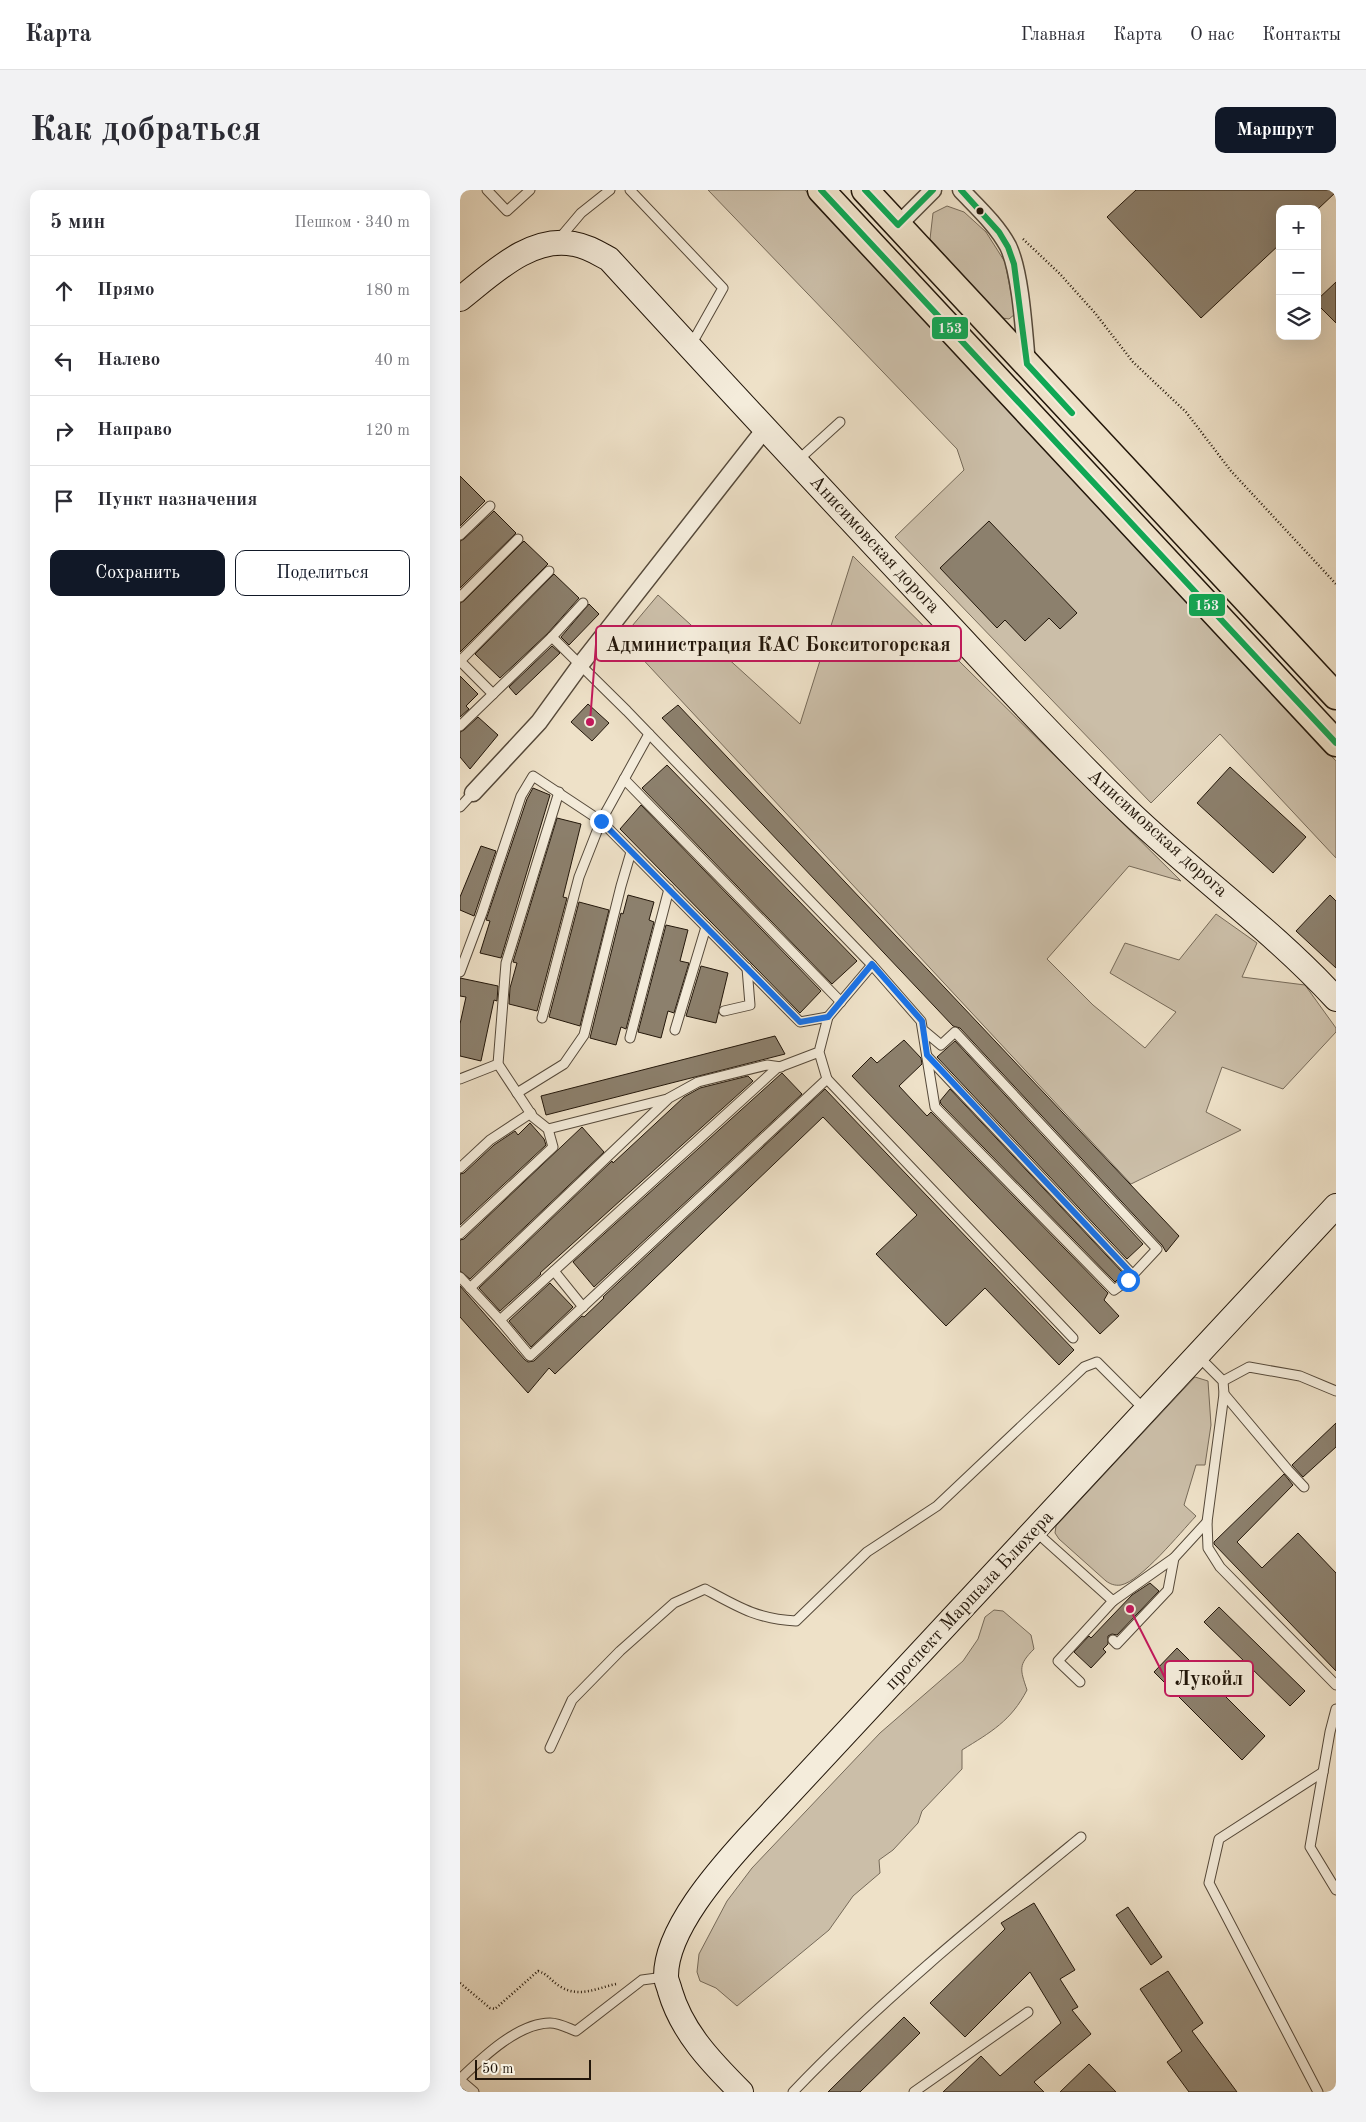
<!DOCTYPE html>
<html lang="ru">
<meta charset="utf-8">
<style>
body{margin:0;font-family:"Old Standard TT",serif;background:#f2f2f3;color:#2b2b33}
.controls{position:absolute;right:15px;top:15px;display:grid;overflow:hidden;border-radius:10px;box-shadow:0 5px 20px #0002}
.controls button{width:45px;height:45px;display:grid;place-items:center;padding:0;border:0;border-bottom:1px solid #e1e1e2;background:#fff;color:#2b2b33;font:25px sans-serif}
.scale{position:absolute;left:15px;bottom:12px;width:116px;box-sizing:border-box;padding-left:5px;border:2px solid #22160a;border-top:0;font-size:14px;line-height:18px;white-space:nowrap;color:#22160a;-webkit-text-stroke:4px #f4ecdb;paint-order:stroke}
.stop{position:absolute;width:15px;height:15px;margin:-11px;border:4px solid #1a73e8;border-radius:50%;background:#fff}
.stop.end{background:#1a73e8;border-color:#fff;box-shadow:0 1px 5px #0008}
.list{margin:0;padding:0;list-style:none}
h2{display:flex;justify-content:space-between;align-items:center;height:65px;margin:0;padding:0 20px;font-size:21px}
h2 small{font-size:16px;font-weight:400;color:#7c7c81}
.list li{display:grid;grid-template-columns:32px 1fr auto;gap:15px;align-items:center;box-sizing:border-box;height:70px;padding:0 20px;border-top:1px solid #e1e1e2}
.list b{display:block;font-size:19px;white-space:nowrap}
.list em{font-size:16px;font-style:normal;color:#7c7c81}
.actions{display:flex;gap:10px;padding:15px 20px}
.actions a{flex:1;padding:11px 0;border:1px solid #111827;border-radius:10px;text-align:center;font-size:18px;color:#111827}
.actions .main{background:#111827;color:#fff}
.icon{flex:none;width:28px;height:28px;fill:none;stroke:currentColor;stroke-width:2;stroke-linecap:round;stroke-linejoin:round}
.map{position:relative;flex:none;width:876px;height:1902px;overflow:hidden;border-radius:10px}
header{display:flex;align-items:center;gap:30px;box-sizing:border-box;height:70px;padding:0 25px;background:#fff;border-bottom:1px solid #e1e1e2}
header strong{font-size:24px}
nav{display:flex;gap:28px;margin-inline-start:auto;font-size:18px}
.intro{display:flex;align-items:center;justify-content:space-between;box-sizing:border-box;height:120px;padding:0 30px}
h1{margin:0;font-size:35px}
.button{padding:12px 22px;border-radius:10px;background:#111827;color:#fff;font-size:18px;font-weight:700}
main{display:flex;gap:30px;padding:0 30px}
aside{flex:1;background:#fff;border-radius:10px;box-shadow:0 5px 20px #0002}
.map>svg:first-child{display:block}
</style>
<header>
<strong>Карта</strong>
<nav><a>Главная</a><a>Карта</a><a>О нас</a><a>Контакты</a></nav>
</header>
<div class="intro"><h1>Как добраться</h1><a class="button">Маршрут</a></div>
<main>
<aside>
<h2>5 мин<small>Пешком · 340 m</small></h2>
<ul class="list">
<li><svg class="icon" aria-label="ahead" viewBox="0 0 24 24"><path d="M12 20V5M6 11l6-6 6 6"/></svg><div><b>Прямо</b></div><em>180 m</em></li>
<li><svg class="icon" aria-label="left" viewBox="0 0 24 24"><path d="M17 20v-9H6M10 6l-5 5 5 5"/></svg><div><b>Налево</b></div><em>40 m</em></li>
<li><svg class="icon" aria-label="right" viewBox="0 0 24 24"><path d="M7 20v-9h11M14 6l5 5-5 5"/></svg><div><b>Направо</b></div><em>120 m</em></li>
<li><svg class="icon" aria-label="arrive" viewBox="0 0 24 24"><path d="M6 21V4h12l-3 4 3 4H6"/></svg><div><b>Пункт назначения</b></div></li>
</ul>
<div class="actions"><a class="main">Сохранить</a><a>Поделиться</a></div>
</aside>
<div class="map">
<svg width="876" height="1902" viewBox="0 0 876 1902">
<rect width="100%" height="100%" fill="#eee1c8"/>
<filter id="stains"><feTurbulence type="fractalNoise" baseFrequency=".004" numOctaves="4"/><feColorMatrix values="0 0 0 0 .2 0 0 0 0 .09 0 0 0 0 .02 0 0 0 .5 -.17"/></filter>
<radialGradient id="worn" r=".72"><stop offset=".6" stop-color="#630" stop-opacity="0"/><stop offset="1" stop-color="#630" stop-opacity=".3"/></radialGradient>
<g fill="#cbbea8" stroke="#766a59">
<polygon points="248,0 345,0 876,571 876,668 760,544 691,613 435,347 504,280 497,259"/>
<polygon points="487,16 504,22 526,42 545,72 555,124 549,129 542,128 470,49 473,23"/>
<polygon points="393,366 721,691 669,676 587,769 633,815 685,858 716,822 650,783 665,753 719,770 756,724 797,753 782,787 845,795 876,838 876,842 823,899 762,877 746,922 781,940 671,994 176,462 167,442 198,405 340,534"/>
<path d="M735,1187l13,4 3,44 -6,40h-9l-12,40 12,11c-16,17 -55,65 -75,69 -6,1 -11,-1 -15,-4l-47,-42 -4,-6 1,-7z"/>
<path d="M534,1420l9,1 28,24 3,14c-16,16 -14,20 -7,41 -16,31 -36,42 -65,60v19l-40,42 -4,12 -25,27 -14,10 1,13 -27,23 -24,34 -92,76 -21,-18 -16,-7 -3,-9 2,-18 28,-53 25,-33 128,-135 83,-72 15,-22 7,-22z"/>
</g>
<g fill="#8c806d" stroke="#22160a">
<polygon points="676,0 876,0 876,2 858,19 820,19 820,54 741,128 647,27"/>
<polygon points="876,92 876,133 857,114 857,110"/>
<polygon points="0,286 25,311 0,336"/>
<polygon points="34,321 56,343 0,398 0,351 4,349"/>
<polygon points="529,331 617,423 600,439 589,428 565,451 545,430 537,438 480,378"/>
<polygon points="64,351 88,374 0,462 0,413 4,411"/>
<polygon points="94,384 119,408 88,443 40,488 15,464"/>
<polygon points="129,414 139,424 109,455 101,447"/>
<polygon points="92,456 100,463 56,505 49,497"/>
<polygon points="0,486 18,504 6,516 9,519 0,527"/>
<polygon points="128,514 149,533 132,551 111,532"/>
<polygon points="218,515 719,1046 706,1062 702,1055 500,838 493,836 202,528"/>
<polygon points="18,527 38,545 10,579 0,567 0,542 4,540"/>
<polygon points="207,575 397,771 372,794 182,598"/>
<polygon points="770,577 846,647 813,683 737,613"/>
<polygon points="73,598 90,605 41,768 20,763 30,731 26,730 67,609"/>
<polygon points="181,615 361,801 340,823 160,639"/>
<polygon points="97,628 121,634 103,707 107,708 77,821 49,814 50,798 57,773 53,772"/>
<polygon points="21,656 36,661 14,726 0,720 0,707"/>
<polygon points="168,705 194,712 189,730 194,732 166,839 161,837 156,855 130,848 161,723 163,724"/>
<polygon points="870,705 876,711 876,778 836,741"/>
<polygon points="119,712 149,720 120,836 89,827"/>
<polygon points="206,735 228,740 220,771 229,773 214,823 208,821 201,848 178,842"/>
<polygon points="241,776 268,783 256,833 226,826"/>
<polygon points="0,788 38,796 37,811 34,810 21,871 0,866 0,834 6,807 0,806"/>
<polygon points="315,846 325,864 86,925 81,906"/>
<polygon points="444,850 461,868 462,874 439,896 467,926 471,922 648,1103 644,1110 659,1126 640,1144 392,886 411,867 417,873"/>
<polygon points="495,851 683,1054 667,1069 477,867"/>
<polygon points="322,883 342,904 134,1097 113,1072"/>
<polygon points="288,886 293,891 80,1083 81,1084 40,1121 19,1098 152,971 153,973 224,907 240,898"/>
<polygon points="365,899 614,1160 599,1175 525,1098 486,1136 416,1064 457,1025 363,927 95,1184 89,1178 68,1203 0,1127 0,1096 65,1170 68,1172 74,1171 122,1126 124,1127 144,1108 143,1107"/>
<polygon points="490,899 663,1083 658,1089 655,1092 481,914 480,911"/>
<polygon points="70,933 84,949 86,955 0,1035 0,984 4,983 34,955 55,941 58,945"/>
<polygon points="122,937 144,962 10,1089 0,1081 0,1050 4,1049"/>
<polygon points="90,1093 113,1117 71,1157 49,1131"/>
<polygon points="876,1233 876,1257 843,1287 832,1275"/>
<polygon points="824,1284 833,1295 777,1352 802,1378 838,1343 876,1383 876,1481 754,1354 754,1352"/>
<polygon points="690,1393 699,1401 657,1445 652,1444 648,1446 648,1454 643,1459 646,1462 631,1478 614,1462 629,1446 631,1448 672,1405"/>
<polygon points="759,1417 845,1501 830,1516 744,1432"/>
<polygon points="717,1458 805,1546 782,1570 694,1482"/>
<polygon points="574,1713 615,1780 600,1789 618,1817 612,1820 631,1844 574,1892 584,1902 483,1902 521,1866 540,1886 601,1833 570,1782 505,1847 470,1813 545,1739 541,1733"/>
<polygon points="668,1717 702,1767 691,1775 656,1725"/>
<polygon points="708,1781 743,1833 732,1841 777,1902 729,1902 707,1872 722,1861 680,1799"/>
<polygon points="444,1827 460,1843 400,1902 368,1902"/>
<polygon points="629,1874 656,1902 600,1902"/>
</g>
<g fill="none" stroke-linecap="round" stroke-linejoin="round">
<defs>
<g id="lane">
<polyline points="27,0 47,21 70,0"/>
<polyline points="170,0 263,98 231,155"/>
<polyline points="99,49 121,23 150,0"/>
<polyline points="336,272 380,232"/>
<polyline points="0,345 30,316"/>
<polyline points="0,407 58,349"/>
<polyline points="92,447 167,521 412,775 461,831 475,917 654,1100 668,1090 697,1059 495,842 481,855 463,840"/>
<polyline points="0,471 33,504 92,447 123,413"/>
<polyline points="0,471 89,381"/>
<polyline points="0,536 33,504"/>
<polyline points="189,544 141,631 340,832 368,827"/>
<polyline points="164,589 381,812"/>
<polyline points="0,617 13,603"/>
<polyline points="0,782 22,723 61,606 73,586 141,631 119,687 82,828"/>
<polyline points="264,821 290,815 287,778"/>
<polyline points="215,840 246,737"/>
<polyline points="170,848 209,699"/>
<polyline points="359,862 367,889 70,1166 40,1130 317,878 359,862 368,827 412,775"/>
<polyline points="467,866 673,1085"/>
<polyline points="0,889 38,874"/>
<polyline points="367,889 613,1148"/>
<polyline points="57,903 104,874 124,845 161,696 171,662"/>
<polyline points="88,939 207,909"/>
<polyline points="0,978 30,950 71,923"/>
<polyline points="0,1044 93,957 88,939 73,927 38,874 46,773 99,602"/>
<polyline points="94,1081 123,1117"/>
<polyline points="0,1087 40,1130"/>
<polyline points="10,1098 209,908 238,892 307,875 321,877"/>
<polyline points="738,1166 763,1191 764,1204 747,1332 748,1358 760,1377 876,1495"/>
<polyline points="763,1191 789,1177 840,1186 876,1201"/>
<polyline points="764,1204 828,1280 844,1297"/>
<polyline points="575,1341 653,1411 714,1368 747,1332"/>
<polyline points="653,1450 657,1454 708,1400 714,1368"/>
<polyline points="620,1492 598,1471 653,1411"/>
<polyline points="876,1519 870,1542 850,1657 876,1700"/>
<path d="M90,1558l22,-48 48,-49 54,-48 31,-14c33,18 52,30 91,32l71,-69 70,-46 147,-139 13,-5 48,48"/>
<path d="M0,1889c22,-21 58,-56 90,-56 9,0 18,5 26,8l66,-51 22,-3"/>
<polyline points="0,1890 14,1902"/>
<path d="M333,1902c89,-93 189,-174 288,-255"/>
<polyline points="454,1902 568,1822"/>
<polyline points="858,1902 749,1693 759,1649 863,1582"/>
</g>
<g id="street">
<path d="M501,0c16,17 35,34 47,56 13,27 16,87 19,118"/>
<polyline points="438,35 473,0"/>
<polyline points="13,603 79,532 121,474 305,239"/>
</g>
<g id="secondary">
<path d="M0,109c31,-24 70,-64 114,-55 13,2 24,9 35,15 107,117 215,233 323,348 62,66 123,133 188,196 69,68 150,124 216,196"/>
<path d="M281,1902c-30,-30 -59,-60 -71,-101 -1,-5 -4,-10 -4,-15 0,-46 52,-105 82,-138l588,-632"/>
</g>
<g id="primary">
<polyline points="361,0 876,553"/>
<polyline points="405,0 876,506"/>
</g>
</defs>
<use href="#lane" stroke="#55493a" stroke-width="11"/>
<use href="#street" stroke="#55493a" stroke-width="19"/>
<use href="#secondary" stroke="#22160a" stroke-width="26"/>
<use href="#primary" stroke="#22160a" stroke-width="29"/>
<g stroke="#22160a" stroke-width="2.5" stroke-dasharray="1 2.5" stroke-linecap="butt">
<polyline points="563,49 600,84 635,123 673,172 726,222 771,281 876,394"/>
<path d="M0,1793l30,25 5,1 43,-38c10,3 14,11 23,16 19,11 36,1 55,-3"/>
</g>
<use href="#lane" stroke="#f4ecdb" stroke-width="9"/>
<use href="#street" stroke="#f4ecdb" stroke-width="16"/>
<use href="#secondary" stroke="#f4ecdb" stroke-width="24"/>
<use href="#primary" stroke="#eee1c8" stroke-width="26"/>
<defs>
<g id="bus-1">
<polyline points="361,0 876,553"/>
<polyline points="405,0 438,35 473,0"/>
<polyline points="501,0 539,42 548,57 554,74 567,174 612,223"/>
</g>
</defs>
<use href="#bus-1" stroke="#f4ecdb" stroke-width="10"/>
<use href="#bus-1" stroke="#10a855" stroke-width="6"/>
</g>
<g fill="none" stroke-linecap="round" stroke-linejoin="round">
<polyline stroke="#1a73e8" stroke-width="6" points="141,631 340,832 368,827 412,774 462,831 467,865 673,1085 668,1090"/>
</g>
<circle fill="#22160a" stroke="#f4ecdb" stroke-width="2" cx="520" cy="21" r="4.5"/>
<g text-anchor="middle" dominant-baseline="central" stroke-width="4.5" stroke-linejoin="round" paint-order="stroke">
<g font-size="19" fill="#22160a" stroke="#f4ecdb">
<text transform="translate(414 355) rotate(47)">Анисимовская дорога</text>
<text transform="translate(697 644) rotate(42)">Анисимовская дорога</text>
<text transform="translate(510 1411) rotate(-47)">проспект Маршала Блюхера</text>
</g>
</g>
<path fill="none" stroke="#c2185b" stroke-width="2" d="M130 532L136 454M670 1419L705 1488"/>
<g fill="#c2185b" stroke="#f4ecdb" stroke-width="2">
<circle cx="130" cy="532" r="5"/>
<circle cx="670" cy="1419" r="5"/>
</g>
<g fill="#f4ecdb" stroke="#c2185b" stroke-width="2">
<rect x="136" y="436" width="365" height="35" rx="5"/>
<rect x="705" y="1471" width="88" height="35" rx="5"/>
</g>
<g font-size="20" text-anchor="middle" font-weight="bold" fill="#22160a">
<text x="318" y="461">Администрация КАС Бокситогорская</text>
<text x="749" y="1495">Лукойл</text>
</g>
<g stroke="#f4ecdb" stroke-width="2">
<rect x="471" y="126" width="38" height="24" rx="5" fill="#10a855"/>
<rect x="728" y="403" width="38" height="24" rx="5" fill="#10a855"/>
</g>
<g font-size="14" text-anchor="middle" font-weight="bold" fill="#fff">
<text x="490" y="143">153</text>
<text x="747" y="420">153</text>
</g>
<rect width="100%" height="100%" filter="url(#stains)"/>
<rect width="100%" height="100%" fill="url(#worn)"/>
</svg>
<div class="controls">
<button>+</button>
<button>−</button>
<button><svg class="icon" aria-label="layers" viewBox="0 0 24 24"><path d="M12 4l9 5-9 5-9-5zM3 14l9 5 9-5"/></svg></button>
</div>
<div class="scale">50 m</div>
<div class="stop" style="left:668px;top:1090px"></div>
<div class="stop end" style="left:141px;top:631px"></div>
</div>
</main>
